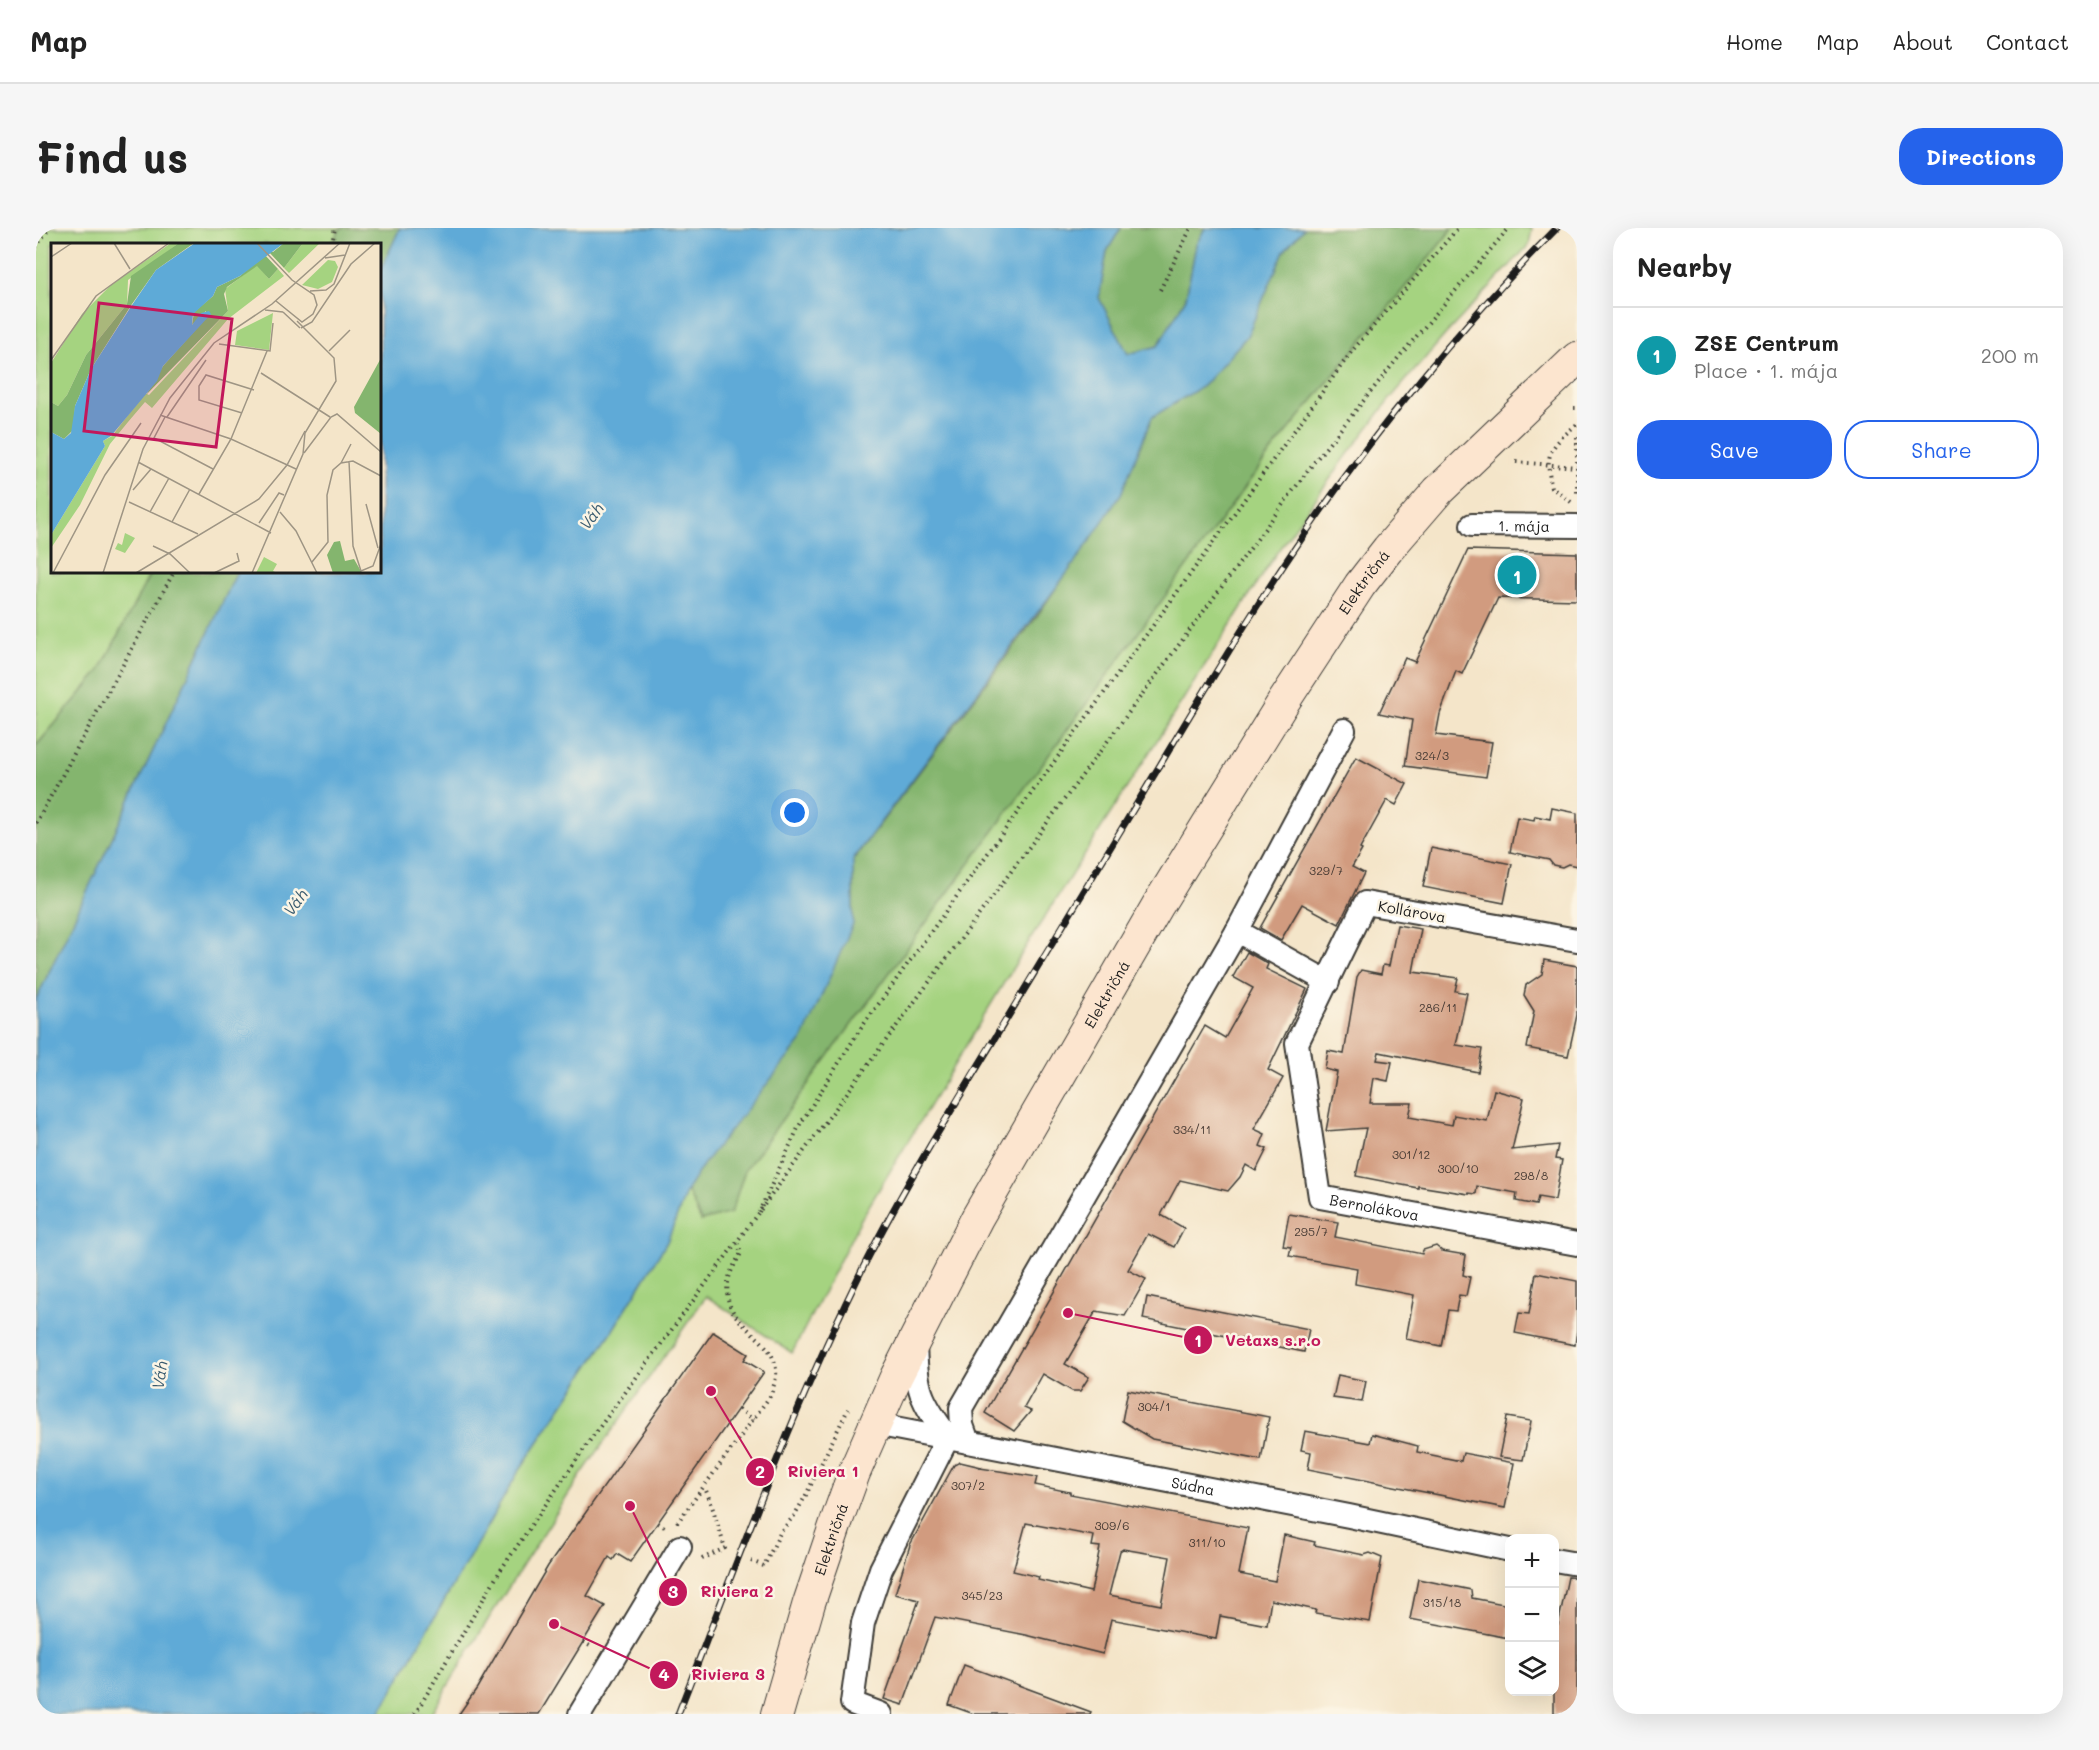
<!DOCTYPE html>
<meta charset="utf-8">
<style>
body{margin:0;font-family:Mali,sans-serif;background:#f6f6f6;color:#222}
.controls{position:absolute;right:18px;bottom:18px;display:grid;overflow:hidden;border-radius:12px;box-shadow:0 6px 24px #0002}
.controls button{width:54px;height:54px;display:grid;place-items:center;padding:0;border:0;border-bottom:2px solid #e0e0e0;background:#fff;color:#222;font:30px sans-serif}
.you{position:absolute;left:759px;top:585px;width:21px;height:21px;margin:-15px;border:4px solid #fff;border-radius:50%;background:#1a73e8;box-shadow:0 0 0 9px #1a73e833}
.badge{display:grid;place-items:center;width:39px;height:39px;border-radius:50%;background:#2563eb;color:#fff;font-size:20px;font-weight:700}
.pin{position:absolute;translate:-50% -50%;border:3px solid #fff;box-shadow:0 2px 6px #0006}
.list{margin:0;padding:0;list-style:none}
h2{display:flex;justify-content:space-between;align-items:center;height:78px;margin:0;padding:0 24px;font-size:26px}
h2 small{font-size:20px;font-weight:400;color:#767676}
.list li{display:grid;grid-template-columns:39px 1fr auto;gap:18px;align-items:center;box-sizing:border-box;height:96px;padding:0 24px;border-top:2px solid #e0e0e0}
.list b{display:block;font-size:22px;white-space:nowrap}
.list p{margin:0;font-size:20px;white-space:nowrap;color:#767676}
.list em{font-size:20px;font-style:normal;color:#767676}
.actions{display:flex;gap:12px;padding:18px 24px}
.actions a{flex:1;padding:14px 0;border:2px solid #2563eb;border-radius:24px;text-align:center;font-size:21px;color:#2563eb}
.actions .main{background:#2563eb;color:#fff}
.icon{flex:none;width:33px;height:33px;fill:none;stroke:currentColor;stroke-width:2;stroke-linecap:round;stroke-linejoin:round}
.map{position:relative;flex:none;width:1541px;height:1486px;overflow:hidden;border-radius:24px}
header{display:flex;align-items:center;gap:36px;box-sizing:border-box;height:84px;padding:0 30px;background:#fff;border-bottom:2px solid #e0e0e0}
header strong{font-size:28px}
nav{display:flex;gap:33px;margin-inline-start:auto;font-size:21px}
.intro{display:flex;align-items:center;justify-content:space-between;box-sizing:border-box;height:144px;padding:0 36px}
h1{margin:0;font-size:42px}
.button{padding:15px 27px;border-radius:24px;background:#2563eb;color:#fff;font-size:21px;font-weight:700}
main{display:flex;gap:36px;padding:0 36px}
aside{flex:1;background:#fff;border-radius:24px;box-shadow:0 6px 24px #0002}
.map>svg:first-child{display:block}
</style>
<header>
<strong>Map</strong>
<nav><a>Home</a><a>Map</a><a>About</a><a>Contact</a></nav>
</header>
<div class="intro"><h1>Find us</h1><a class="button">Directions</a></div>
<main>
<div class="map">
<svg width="1541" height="1486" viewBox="0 0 1541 1486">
<rect width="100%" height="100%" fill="#fcf5e5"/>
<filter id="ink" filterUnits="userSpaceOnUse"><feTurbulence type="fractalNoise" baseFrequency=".0167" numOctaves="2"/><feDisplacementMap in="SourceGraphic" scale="12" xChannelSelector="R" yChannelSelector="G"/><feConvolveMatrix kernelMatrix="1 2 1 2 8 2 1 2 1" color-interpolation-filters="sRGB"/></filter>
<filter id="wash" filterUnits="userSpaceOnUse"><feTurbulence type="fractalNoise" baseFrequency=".008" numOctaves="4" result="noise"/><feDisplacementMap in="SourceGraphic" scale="24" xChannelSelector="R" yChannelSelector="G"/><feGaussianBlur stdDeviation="1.35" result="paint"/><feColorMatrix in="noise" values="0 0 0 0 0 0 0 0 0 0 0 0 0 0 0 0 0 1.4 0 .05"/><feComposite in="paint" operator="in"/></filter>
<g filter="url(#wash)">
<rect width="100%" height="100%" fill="#f4e5c9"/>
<g fill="#a5d380" stroke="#60784e" stroke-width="1.5">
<polygon points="0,0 305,0 295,16 16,16 16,344 115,344 63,444 0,518"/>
<polygon points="1417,0 1496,0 1493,17 1409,107 1354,171 1312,226 1239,327 992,715 825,991 756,1125 670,1068 543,1250 453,1390 395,1486 343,1486 484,1241 575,1105 631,1014 651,962 665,993 695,985 709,942 1231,229"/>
</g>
<g fill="#84b56e" stroke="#506845" stroke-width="1.5">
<polygon points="305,0 364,0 344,43 344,16 295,16"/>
<polygon points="1085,0 1169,0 1160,17 1150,70 1122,118 1092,126 1063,70 1071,23"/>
<polygon points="1268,0 1417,0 1231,229 709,942 695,985 665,993 651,962 817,696 817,632 1001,388 1085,266 1116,189 1167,158 1211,108 1248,23"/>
<polygon points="115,344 201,344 0,772 0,518 63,444"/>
</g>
<polygon fill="#5eaad7" stroke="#3d637a" stroke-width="1.5" points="364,0 1085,0 1071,23 1063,70 1092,126 1122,118 1150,70 1160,17 1169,0 1268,0 1248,23 1211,108 1167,158 1116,189 1085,266 1043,329 817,631 817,696 766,812 669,934 651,962 631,1014 575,1105 484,1241 343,1486 0,1486 0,772 201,344 344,344 344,43"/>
<g id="blocks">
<g fill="#d19b7f" fill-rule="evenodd">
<polygon points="1432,322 1541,325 1541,372 1462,370 1426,446 1420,443 1404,486 1400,507 1456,514 1450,549 1369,538 1376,492 1343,485 1369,430 1379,434"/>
<polygon points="1320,529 1371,556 1360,577 1351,572 1324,621 1326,622 1316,639 1328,645 1303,696 1266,676 1245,712 1224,700"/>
<polygon points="1516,580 1541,585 1541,638 1532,636 1526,639 1517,637 1513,632 1474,624 1481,589 1498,592 1499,588 1514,591"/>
<polygon points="1395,620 1476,636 1468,675 1387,659"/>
<polygon points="1361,697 1385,701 1377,744 1422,750 1419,763 1431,765 1420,817 1446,821 1442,844 1343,824 1341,832 1356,834 1352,853 1338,850 1334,875 1376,875 1373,889 1416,897 1418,887 1451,893 1458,862 1488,870 1476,922 1522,917 1519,931 1526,932 1519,972 1502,969 1500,977 1480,973 1481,965 1441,958 1440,966 1433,965 1433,966 1382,958 1382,960 1320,948 1330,900 1290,903 1301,844 1289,841 1292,823 1308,826 1321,749 1325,742 1345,746 1347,737 1353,738"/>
<polygon points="1211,724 1232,736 1230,741 1271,761 1232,842 1247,850 1218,901 1229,906 1224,918 1231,921 1220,943 1210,937 1204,949 1192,963 1144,952 1125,987 1148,1000 1138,1019 1112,1006 1092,1042 1110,1051 1089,1088 1060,1083 1029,1136 1053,1149 1044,1163 1036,1163 1007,1146 988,1180 995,1183 978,1203 949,1185 1169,798 1189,810 1217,760 1197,749"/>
<polygon points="1508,732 1541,738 1541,787 1532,828 1491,820 1498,783 1488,767 1490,757 1506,746"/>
<polygon points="1253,986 1302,994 1299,1009 1386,1026 1387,1022 1400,1018 1406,1023 1430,1027 1427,1047 1434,1049 1430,1068 1423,1067 1420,1083 1412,1082 1405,1118 1370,1111 1378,1067 1319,1056 1321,1040 1253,1028 1255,1019 1247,1018"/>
<polygon points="1500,1045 1541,1053 1541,1102 1539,1117 1479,1105 1483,1085 1493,1086"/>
<polygon points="1111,1069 1273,1101 1268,1124 1107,1091"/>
<polygon points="677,1104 712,1126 708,1132 728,1144 594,1334 581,1326 577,1332 573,1329 551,1368 569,1378 503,1486 423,1486 441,1460 512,1338"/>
<polygon points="1302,1147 1330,1153 1326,1174 1297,1170"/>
<polygon points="1092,1162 1233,1189 1225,1232 1116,1211 1086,1193"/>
<polygon points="1471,1189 1495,1193 1487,1232 1463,1229"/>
<polygon points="1269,1203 1334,1215 1336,1206 1382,1218 1381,1224 1425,1233 1427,1225 1478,1235 1469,1280 1272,1241 1275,1224 1265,1222"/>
<path d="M924,1234l21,5 -1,1 57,9 -2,8 35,7v2l178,34 -9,46 36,7 9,-46 31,7 -1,3 50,10 6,-2 12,5 -12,64 -55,-9 1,-3 -45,-10 -4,25 -47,-9 -4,23 -105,-20 -8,35 -77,-19 -91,-18 -32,88 -19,-6 35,-99 -24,-6 15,-49 44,-80zM990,1295l68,13 -2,10 8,1 -9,45 -53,-12 1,-3 -26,-6zM1087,1321l47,8 -9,48 -52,-10 11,-44z"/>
<polygon points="1532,1349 1541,1350 1541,1486 1518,1486 1518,1396 1522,1397"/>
<polygon points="1382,1351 1435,1362 1436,1370 1473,1377 1473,1410 1374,1391"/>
<polygon points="928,1437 1055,1484 1054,1486 938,1486 913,1477"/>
</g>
</g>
</g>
<g filter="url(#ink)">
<use href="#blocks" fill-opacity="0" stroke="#3c3a36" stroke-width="1.5"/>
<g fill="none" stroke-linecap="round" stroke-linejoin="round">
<defs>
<g id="street">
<path id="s1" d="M1436,297l105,1"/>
<polyline points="1201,703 1292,754"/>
<path id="s2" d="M1541,712l-212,-37 -68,140 23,154 257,47"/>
<path d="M879,1114c1,47 5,58 33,95"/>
<path id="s3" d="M839,1196l474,92 161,34"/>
<polyline points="932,1214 926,1197 925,1180 1201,703 1308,502"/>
<polyline points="1518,1332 1541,1336"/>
<polyline points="544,1486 644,1319"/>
<polyline points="845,1486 816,1475 827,1395 845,1341 912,1209"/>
</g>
<g id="secondary">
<path id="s4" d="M741,1486l32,-111 29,-86 16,-44 42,-96 81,-159 181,-313 126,-204 76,-116 28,-36 50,-58 139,-133"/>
</g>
</defs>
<use href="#street" stroke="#3c3a36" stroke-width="26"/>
<use href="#secondary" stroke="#3c3a36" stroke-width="34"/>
<g stroke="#3c3a36" stroke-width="4" stroke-dasharray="1.5 4.5" stroke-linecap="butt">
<polyline points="296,16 299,0"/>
<polyline points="0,19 13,0"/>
<polyline points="1124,62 1155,0"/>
<polyline points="1538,180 1541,180"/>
<polyline points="1541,209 1541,269"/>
<polyline points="1480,234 1540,239"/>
<path d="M1535,274l-19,-15c-9,-35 0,-41 25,-63"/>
<polyline points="0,595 138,344"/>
<polyline points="723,984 763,898 823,803 1316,123 1422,0"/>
<polyline points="703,1181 718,1192"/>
<polyline points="622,1295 630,1300"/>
<path d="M641,1295l94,-128c1,-5 4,-12 5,-18 4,-44 -60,-48 -47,-99 2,-9 8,-17 12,-25l-3,-9"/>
<polyline points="666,1331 689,1320 675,1275 669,1260"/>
<polyline points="715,1333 728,1338 745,1303 758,1288 769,1269 812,1181"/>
<polyline points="547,1414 556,1419"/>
<polyline points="379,1486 464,1343 557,1208 1279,233 1362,130 1473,0"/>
</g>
<use href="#street" stroke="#fff" stroke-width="22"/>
<use href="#secondary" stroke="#fce5cf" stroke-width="32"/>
<defs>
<path id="rail" d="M642,1486c56,-144 109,-291 177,-430 23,-48 49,-94 76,-140 70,-117 141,-233 211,-349 52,-86 103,-174 160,-257 75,-110 161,-215 255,-310"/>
</defs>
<use href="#rail" stroke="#1c1c1c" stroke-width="7"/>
<use href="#rail" stroke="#fcf5e5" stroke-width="4.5" stroke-dasharray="14" stroke-linecap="butt"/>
</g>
</g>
<g text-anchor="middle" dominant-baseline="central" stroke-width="5" stroke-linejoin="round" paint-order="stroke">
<g font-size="12" fill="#493c35">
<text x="1396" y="527">324/3</text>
<text x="1290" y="642">329/7</text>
<text x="1402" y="779">286/11</text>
<text x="1156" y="901">334/11</text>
<text x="1375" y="926">301/12</text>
<text x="1422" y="940">300/10</text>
<text x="1495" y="947">298/8</text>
<text x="1275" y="1003">295/7</text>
<text x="1118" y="1178">304/1</text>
<text x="932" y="1257">307/2</text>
<text x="1076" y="1297">309/6</text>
<text x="1171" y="1314">311/10</text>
<text x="946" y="1367">345/23</text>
<text x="1406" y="1374">315/18</text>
</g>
<g font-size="15" fill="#1c1c1c" stroke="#fcf5e5">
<text stroke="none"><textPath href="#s1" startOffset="52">1. mája</textPath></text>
<text stroke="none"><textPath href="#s4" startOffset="1281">Električná</textPath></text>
<text transform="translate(1376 683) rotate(10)">Kollárova</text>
<text stroke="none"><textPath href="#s4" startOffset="795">Električná</textPath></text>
<text stroke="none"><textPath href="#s2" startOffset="582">Bernolákova</textPath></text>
<text stroke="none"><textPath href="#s3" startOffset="324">Súdna</textPath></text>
<text stroke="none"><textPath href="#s4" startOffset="183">Električná</textPath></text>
</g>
<g font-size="16" font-style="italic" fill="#3a5c70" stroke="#fcf5e5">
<text transform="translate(555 288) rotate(-53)">Váh</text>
<text transform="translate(259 674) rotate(-53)">Váh</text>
<text transform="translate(123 1147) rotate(-81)">Váh</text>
</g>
</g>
<g transform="translate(15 15)">
<rect width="330" height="330" fill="#f4e5c9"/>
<path d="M120,0h8l-51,37 -1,24 -41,51 -19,40 -9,11 -7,-4v-39l31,-49 29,-29zM252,0h17l-31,30 -5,-5zM277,17l7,1 3,6 -6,15 -14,7 -16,-4zM206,22l12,14 9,-10 6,7 -56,43 -76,89 -7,-6 -17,20 -18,22 -30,61 -29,43v-13l54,-89 -2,-5 9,-5 33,-43 4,2 79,-84 -3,-22zM222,70l-4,37 -34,-5 2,-14zM74,290l10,5 -10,15 -10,-4 3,-6 4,2zM213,314l13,7 -4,7 4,2h-21z" fill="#a5d380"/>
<path d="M128,0h15l-38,27 -24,34 -41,65 -16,37 -1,23 -10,10 -13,-7v-30l7,4 9,-11 19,-40 41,-51 4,-28zM233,0h19l-19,25 -16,-17 5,1zM213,11l14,15 -9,10 -12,-13 -30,21 -3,7 4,17 -82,84 17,-29 43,-48v-7l-14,14 2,-13 19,-16 4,-9 23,-11zM330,115v76l-26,-21 -1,-6zM289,298l5,20 9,-2 8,14h-29l-6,-18 7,-13z" fill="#84b56e"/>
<path d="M144,0h89l-44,33 -23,11 -4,9 -20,18 -1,11 9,-12 8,-2 2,3 -48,52 -6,15 -46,55 -8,5 2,5 -54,89v-103l13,7 7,-6 4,-27 16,-37 41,-64 24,-35z" fill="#5eaad7"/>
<path fill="none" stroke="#9e9584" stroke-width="1.5" d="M63,0l16,26M206,0l35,37 22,15 3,10 -4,9 -11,8 -26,-21M0,14l21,-14M274,15l20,-3M259,48l16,-1 8,-6 16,-41M214,67l18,2M232,69l17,16M250,85l11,-6 39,-58 24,-21M168,101l51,7 3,-28M278,108l21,-21M0,117l45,-64 73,-53M210,130l69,44M191,170l-43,-13v-14l7,-11 48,15M109,172l71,24 65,30M114,174l-11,21 59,31M116,174l39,-57M253,210l27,-36 6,-3 44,38M298,218l4,85 8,25 12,-5 8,-22M87,219l133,71M290,220l10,-19M82,247l18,-21M148,251l32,-55 36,-88M78,259l69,32M315,261l12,44M99,269l19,-34M229,269l16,19 21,42M121,279l18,-33M208,280l20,-30 5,2M102,303l17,8 20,19M261,319l16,-20 -1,-47 6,-25 8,-7 12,-2 28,15M2,330l52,-98 36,-52M52,330l40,-124 27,-51 44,-55 58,-39 68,-61M85,330l123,-74 28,-34 18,-34M163,330l25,-12 -2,-8M201,330l51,-119 2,-21 31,-52 -2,-23 -37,-37"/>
<path fill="#c2185b" fill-opacity="0.15" stroke="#c2185b" stroke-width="3" d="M48,60l133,16 -16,128 -132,-16z"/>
<rect width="330" height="330" fill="none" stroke="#1c1c1c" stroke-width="3"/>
</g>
<path fill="none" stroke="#c2185b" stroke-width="2" d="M1032 1085L1162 1112M675 1163L724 1244M594 1278L637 1364M518 1396L628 1447"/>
<g fill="#c2185b" stroke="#fcf5e5" stroke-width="2">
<circle cx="1032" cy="1085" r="6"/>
<circle cx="675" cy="1163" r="6"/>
<circle cx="594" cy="1278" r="6"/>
<circle cx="518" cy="1396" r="6"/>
<circle cx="1162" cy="1112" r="15"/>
<circle cx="724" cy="1244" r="15"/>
<circle cx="637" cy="1364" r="15"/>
<circle cx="628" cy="1447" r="15"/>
</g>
<g font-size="18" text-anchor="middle" font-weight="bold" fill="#fff">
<text x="1162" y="1119">1</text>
<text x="724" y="1250">2</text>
<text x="637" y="1370">3</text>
<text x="628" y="1453">4</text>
</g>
<g font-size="16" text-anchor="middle" font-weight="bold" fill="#c2185b" stroke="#fcf5e5" stroke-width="5" stroke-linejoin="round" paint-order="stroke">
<text x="1237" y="1118">Vetaxs s.r.o</text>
<text x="787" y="1249">Riviera 1</text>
<text x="701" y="1369">Riviera 2</text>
<text x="692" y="1452">Riviera 3</text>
</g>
</svg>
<div class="controls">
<button>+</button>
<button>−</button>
<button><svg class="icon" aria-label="layers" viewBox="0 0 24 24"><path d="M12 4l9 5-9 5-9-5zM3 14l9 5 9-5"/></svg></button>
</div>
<div class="you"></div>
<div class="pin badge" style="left:1481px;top:347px;background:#0f9aa8">1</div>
</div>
<aside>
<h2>Nearby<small></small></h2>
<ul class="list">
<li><span class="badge" style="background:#0f9aa8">1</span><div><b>ZSE Centrum</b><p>Place · 1. mája</p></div><em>200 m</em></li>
</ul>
<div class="actions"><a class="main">Save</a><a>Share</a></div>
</aside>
</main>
